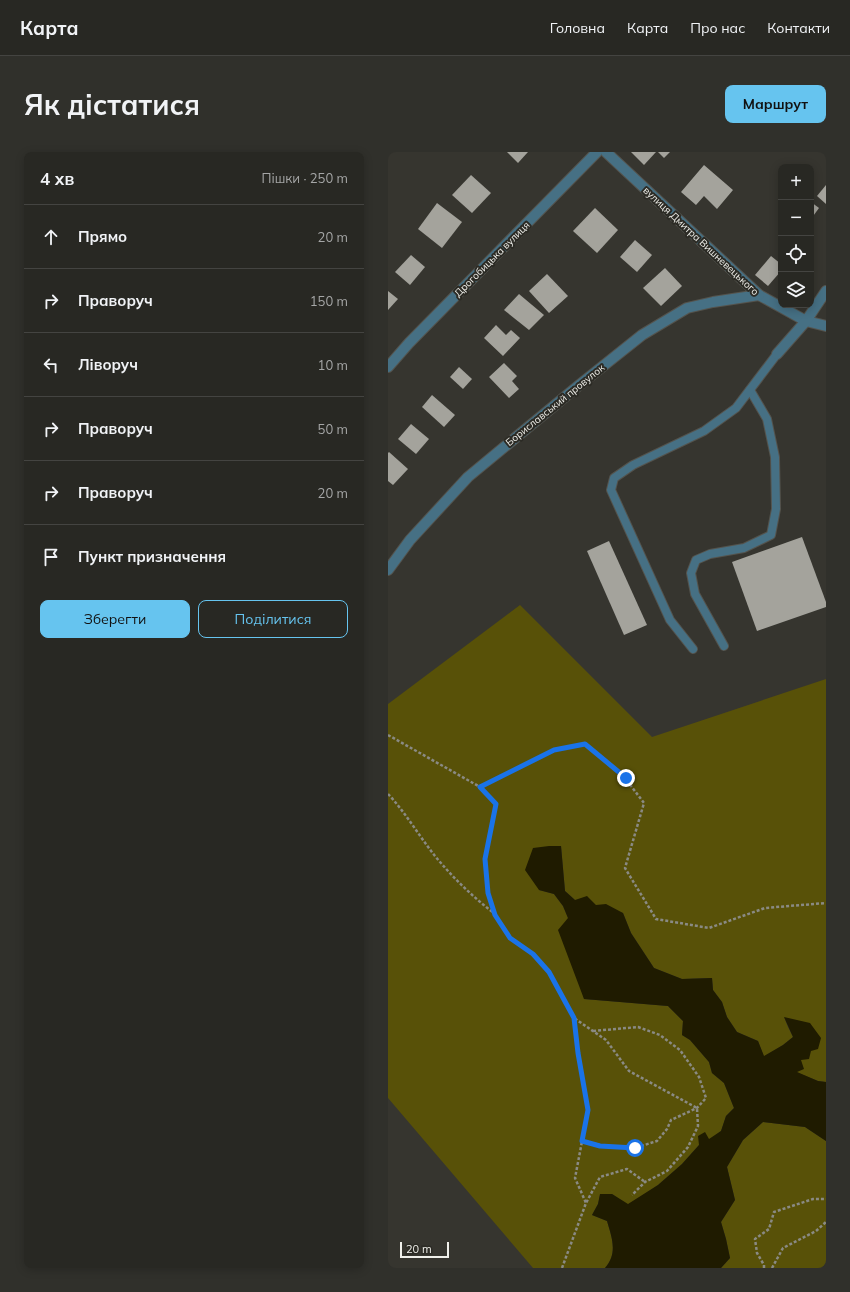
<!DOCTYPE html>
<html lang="uk">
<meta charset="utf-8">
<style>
body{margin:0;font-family:Mulish,sans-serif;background:#30302b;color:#f1f3f6}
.controls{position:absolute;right:12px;top:12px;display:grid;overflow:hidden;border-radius:8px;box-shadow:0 2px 10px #0003}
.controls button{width:36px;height:36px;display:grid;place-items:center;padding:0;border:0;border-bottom:1px solid #444441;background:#282823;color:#f1f3f6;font:20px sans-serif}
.scale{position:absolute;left:12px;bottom:10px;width:49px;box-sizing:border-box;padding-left:4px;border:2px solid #f0f0eb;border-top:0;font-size:11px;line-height:14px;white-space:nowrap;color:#f0f0eb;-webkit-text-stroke:3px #2c2b25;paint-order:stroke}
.stop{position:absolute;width:12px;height:12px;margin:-9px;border:3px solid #1a73e8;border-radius:50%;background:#fff}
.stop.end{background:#1a73e8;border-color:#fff;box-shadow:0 1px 4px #0008}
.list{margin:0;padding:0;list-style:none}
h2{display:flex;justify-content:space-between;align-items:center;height:52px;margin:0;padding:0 16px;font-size:17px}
h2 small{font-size:13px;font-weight:400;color:#a5a6a6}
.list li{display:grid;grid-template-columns:26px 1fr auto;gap:12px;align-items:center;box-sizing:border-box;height:64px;padding:0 16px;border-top:1px solid #444441}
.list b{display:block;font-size:15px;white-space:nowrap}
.list em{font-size:13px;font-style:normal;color:#a5a6a6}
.actions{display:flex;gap:8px;padding:12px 16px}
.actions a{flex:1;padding:9px 0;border:1px solid #66c4ef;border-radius:8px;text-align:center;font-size:14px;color:#66c4ef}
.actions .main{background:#66c4ef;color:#111}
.icon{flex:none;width:22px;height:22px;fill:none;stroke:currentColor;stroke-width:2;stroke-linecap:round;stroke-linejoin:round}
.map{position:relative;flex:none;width:438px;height:1116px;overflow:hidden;border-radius:8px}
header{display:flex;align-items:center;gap:24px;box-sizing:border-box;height:56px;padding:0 20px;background:#282823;border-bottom:1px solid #444441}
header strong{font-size:19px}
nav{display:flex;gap:22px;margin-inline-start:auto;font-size:14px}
.intro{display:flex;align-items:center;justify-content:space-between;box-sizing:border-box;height:96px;padding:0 24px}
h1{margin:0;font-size:28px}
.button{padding:10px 18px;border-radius:8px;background:#66c4ef;color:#111;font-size:14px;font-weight:700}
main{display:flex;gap:24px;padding:0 24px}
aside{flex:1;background:#282823;border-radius:8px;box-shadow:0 2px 10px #0003}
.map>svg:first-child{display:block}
</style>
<header>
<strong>Карта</strong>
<nav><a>Головна</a><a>Карта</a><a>Про нас</a><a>Контакти</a></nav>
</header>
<div class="intro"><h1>Як дістатися</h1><a class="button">Маршрут</a></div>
<main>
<aside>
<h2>4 хв<small>Пішки · 250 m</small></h2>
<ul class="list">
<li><svg class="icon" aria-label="ahead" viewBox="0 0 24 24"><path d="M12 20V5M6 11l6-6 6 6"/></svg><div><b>Прямо</b></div><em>20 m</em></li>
<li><svg class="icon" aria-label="right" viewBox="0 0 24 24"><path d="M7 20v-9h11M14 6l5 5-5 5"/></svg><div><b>Праворуч</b></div><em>150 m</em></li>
<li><svg class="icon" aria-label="left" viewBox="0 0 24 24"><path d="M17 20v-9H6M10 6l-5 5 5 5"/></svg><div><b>Ліворуч</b></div><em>10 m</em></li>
<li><svg class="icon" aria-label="right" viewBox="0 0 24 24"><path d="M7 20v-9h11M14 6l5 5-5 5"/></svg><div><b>Праворуч</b></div><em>50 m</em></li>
<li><svg class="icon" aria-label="right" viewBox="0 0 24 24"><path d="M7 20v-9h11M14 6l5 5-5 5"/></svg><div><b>Праворуч</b></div><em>20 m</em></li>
<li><svg class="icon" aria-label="arrive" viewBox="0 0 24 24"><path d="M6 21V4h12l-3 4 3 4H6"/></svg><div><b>Пункт призначення</b></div></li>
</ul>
<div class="actions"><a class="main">Зберегти</a><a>Поділитися</a></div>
</aside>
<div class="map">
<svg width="438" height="1116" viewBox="0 0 438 1116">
<rect width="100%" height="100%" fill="#36352f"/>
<g fill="#585108">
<path d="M132,453l132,132 174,-58v403l-8,-1 -22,-9 4,-13h9l-25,-42 4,10 5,10 -10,8 -19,12 -6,-16 -21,-9 -10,-15 -5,-15 -9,-12 -1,-12 -30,1 -28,-11 -23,-35 -8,-20 -48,-13 -10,-9 -4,-45 -22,44 15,4 9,12 5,12 16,81 84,7 15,15 -1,14 8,5 19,22 3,11 12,10 10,25 -8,8 -5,15 -12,9 -10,-4v9l-17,19 -24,21 -30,20 -16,-11 -12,1 -2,9 -6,11 15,6c5,17 11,32 -2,47h-72l-145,-170v-394z"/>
<polygon points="375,970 417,975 438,989 438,1116 333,1116 342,1106 338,1087 333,1070 347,1048 339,1015 355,988"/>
</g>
<path fill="#1f1b00" d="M161,694h12l4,45 10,9 12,-4 9,9 10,-1 17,9 8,20 23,35 28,11 30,-1 1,12 9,12 5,15 10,15 21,9 6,15 19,-11 10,-8 -9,-20 26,6 11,15 -3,11 -7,2 -2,8 -8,1 3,9 -7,3 21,9 8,1v59l-21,-14 -42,-5 -20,18 -16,27 8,33 -14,22 5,17 4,19 -9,10h-116c13,-15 7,-30 2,-47l-15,-6 6,-11 2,-10h12l16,10 30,-19 24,-21 17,-19 -1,-9 7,-4 4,7 12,-8 5,-15 8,-8 -10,-25 -12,-10 -3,-11 -19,-22 -8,-5 1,-14 -15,-15 -84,-7 -26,-69 10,-12 -5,-12 -9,-12 -15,-4 -14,-20 8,-22z"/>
<g fill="#a4a39c">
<polygon points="119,0 140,0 130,11"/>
<polygon points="243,0 268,0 256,13"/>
<polygon points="270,0 282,0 276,6"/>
<polygon points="316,13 345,38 329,57 316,44 308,53 293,40"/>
<polygon points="83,23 103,41 84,61 64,43"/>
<polygon points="438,33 438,52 429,44"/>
<polygon points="423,50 431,56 423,67"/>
<polygon points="49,51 74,70 54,96 30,77"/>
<polygon points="207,56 230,78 209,101 185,79"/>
<polygon points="247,88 264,103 249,120 232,105"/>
<polygon points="23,103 37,115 22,133 7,120"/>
<polygon points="383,104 393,112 393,119 380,134 367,123"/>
<polygon points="277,116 294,134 273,154 255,136"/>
<polygon points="159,122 180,144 161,161 141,139"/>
<polygon points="0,139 10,147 0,158"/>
<polygon points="131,142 156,163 141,178 116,158"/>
<polygon points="108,173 118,183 123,178 132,186 115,204 96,186"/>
<polygon points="116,211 129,224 124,229 131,237 121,246 101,225"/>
<polygon points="71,215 84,227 75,237 62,225"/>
<polygon points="44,243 67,263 56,275 34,255"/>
<polygon points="23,272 41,287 28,302 10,287"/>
<polygon points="1,300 20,317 5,333 0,329 0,301"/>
<polygon points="414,385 438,450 438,455 369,479 344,410"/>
<polygon points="221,389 259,473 236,483 199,399"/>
</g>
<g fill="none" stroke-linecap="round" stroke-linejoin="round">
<defs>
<g id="service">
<polyline points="336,494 307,442 303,421 308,408 322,402 356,396 383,383 388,357 387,305 379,267 362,238"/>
<polyline points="305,497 282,468 223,338 226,326 245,313 316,279 348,256 389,202"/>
</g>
<g id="minor">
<polyline points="218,0 371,143 418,169 438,174"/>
<polyline points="389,202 418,169 438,139"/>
<polyline points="0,215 21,191 209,0"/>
<polyline points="0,418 22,388 80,325 190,234 254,183 299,156 325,150 371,143"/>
</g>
</defs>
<use href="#service" stroke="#54534d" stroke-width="10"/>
<use href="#minor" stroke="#54534d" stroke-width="12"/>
<g stroke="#8a8a84" stroke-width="2.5" stroke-dasharray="3 2" stroke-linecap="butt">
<polyline points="0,583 92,635 108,652 97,707 100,741 107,763 122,786 145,803 161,820 186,866 218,888 241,919 309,956 310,974 300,995 279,1019 257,1030 244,1043"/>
<polyline points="92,635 166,598 197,592 237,626 256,651 237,716 268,767 321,776 377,756 438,751"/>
<path d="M0,642c18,19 31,42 47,62 18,22 38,41 60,58"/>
<polyline points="187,867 190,901 200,958 187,1026 198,1051"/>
<polyline points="194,989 213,994 247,996 269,989 279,977 283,968 309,956 318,946 311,925 292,898 272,883 250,875 205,879"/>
<polyline points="174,1116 198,1051 212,1025 239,1017 257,1030"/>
<polyline points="376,1116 376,1113 369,1101 367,1087 381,1077 386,1060 425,1047 438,1047"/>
<polyline points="384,1116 395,1096 428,1079 438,1070"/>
</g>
<use href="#service" stroke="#467084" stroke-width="8"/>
<use href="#minor" stroke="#467084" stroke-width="10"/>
</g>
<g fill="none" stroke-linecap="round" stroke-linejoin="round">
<polyline stroke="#1a73e8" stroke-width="5" points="238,626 197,592 166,598 92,635 108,652 97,707 100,741 107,763 122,786 145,802 161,820 186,866 190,901 200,958 194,989 212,994 247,996"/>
</g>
<g text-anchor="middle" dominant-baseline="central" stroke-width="4" stroke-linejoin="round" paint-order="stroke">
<g font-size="10" fill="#f0f0eb" stroke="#2c2b25">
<text transform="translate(313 89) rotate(43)">вулиця Дмитра Вишневецького</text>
<text transform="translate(104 107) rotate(-45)">Дрогобицька вулиця</text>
<text transform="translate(167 253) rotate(-39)">Бориславський провулок</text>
</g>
</g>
</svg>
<div class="controls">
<button>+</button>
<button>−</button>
<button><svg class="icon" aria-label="locate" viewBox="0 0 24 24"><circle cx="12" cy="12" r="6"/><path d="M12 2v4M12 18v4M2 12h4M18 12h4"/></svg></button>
<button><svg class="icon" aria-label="layers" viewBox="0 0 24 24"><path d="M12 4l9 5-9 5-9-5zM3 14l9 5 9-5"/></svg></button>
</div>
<div class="scale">20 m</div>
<div class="stop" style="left:247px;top:996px"></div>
<div class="stop end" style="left:238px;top:626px"></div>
</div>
</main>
